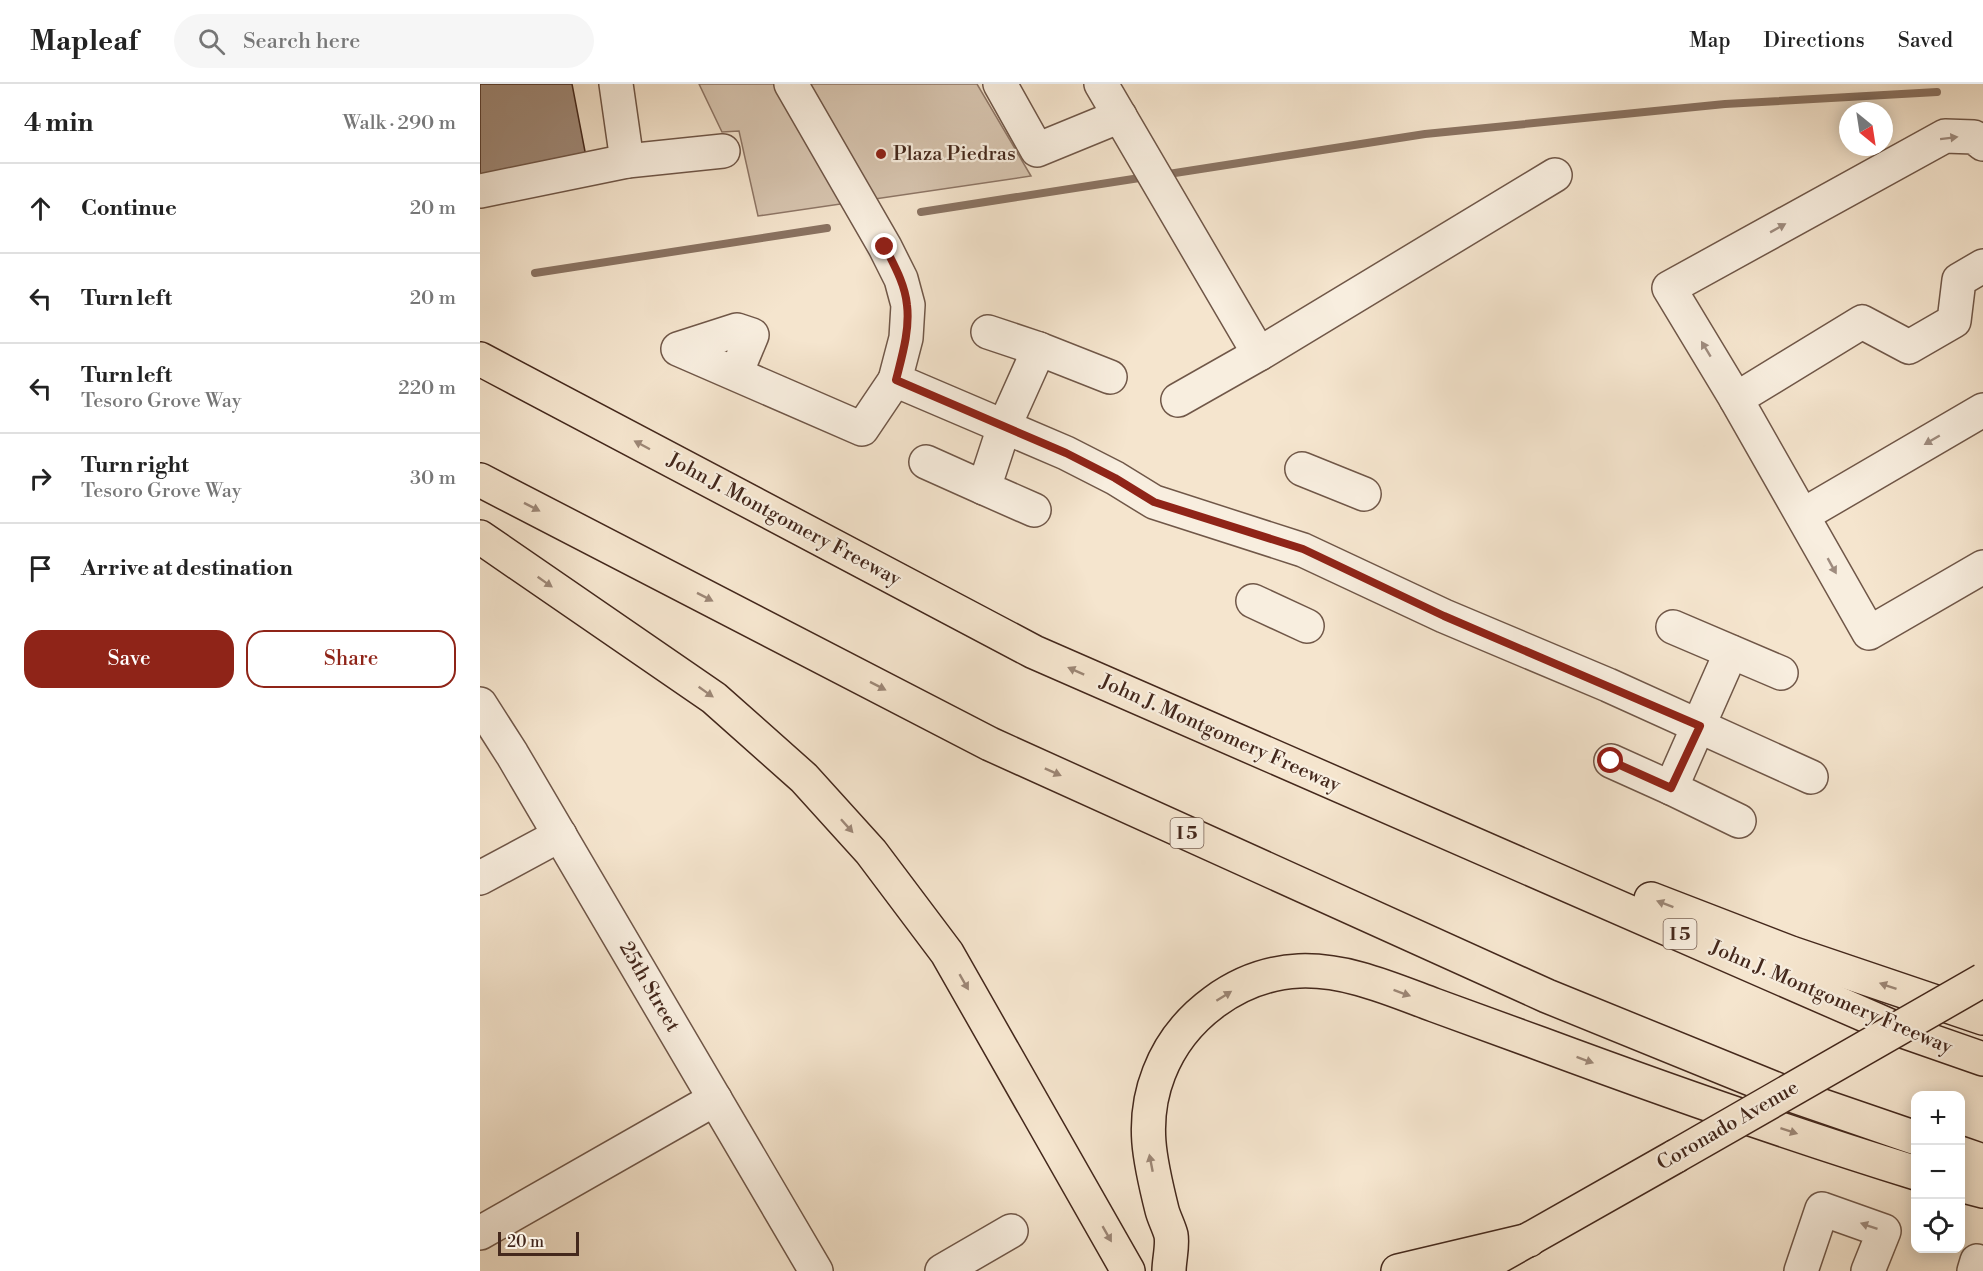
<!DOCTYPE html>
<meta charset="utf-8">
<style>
body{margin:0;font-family:"Libre Bodoni",serif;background:#f6f6f6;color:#222}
.controls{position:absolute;right:18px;bottom:18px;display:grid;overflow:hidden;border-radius:12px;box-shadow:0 3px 15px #0003}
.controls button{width:54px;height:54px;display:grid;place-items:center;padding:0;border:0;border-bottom:2px solid #e0e0e0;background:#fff;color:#222;font:30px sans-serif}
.compass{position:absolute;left:1359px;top:18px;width:54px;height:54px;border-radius:50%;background:#fff;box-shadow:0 3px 15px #0003;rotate:150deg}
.scale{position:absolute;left:18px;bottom:15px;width:81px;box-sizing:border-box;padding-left:6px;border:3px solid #44281c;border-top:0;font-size:16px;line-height:21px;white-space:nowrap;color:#44281c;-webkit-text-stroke:4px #f8eedf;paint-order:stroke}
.stop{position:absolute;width:18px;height:18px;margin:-14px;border:4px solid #8f2418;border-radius:50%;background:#fff}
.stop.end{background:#8f2418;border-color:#fff;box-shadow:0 2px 6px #0008}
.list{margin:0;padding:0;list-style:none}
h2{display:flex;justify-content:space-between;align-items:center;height:78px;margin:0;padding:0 24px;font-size:26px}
h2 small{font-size:20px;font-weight:400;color:#767676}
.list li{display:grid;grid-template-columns:39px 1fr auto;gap:18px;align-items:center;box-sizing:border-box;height:90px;padding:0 24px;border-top:2px solid #e0e0e0}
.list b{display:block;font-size:22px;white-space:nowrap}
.list p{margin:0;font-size:20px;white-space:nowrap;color:#767676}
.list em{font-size:20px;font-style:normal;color:#767676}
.actions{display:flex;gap:12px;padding:18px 24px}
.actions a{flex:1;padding:14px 0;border:2px solid #8f2418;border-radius:18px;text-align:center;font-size:21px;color:#8f2418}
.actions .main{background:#8f2418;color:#fff}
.icon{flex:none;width:33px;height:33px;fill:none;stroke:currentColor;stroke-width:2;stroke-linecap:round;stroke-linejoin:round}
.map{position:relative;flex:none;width:1503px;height:1187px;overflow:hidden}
header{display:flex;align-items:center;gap:36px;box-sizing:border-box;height:84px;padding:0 30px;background:#fff;border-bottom:2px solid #e0e0e0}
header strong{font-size:28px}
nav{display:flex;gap:33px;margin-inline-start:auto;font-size:21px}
.search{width:420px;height:54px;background:#f6f6f6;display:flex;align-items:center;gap:15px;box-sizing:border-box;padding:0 21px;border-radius:33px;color:#767676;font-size:22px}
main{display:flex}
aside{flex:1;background:#fff}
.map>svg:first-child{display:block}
</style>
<header>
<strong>Mapleaf</strong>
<div class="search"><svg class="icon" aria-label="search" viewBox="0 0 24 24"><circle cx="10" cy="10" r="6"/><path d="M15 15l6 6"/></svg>Search here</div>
<nav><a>Map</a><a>Directions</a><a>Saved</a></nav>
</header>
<main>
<aside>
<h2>4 min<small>Walk · 290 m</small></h2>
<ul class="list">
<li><svg class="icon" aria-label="ahead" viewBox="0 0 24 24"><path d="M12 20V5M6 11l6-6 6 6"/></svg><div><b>Continue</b></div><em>20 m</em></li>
<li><svg class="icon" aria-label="left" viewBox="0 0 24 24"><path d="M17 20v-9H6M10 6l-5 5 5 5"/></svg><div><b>Turn left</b></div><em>20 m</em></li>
<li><svg class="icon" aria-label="left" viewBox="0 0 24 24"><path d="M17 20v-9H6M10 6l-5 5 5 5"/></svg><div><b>Turn left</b><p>Tesoro Grove Way</p></div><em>220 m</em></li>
<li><svg class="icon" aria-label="right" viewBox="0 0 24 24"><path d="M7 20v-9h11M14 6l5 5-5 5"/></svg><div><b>Turn right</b><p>Tesoro Grove Way</p></div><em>30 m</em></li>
<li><svg class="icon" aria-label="arrive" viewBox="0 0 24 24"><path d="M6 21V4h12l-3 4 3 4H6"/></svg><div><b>Arrive at destination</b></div></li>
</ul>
<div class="actions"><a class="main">Save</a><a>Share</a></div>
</aside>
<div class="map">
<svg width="1503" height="1187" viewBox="0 0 1503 1187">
<rect width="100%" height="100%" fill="#f5e5ce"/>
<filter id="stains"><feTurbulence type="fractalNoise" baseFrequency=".00333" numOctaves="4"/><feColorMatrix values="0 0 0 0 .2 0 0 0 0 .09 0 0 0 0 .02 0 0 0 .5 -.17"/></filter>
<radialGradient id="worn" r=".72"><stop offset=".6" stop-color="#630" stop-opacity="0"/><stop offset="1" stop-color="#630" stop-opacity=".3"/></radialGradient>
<polygon fill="#d7c5b0" stroke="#8e7666" stroke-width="1.5" points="219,0 497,0 551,92 278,132 259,47 242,48"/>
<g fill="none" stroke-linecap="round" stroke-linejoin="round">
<g stroke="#8a7362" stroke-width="8">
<polyline points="682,91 945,50 1245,20 1457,8"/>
<polyline points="441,128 666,93"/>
<polyline points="55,189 347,144"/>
</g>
</g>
<polygon fill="#a08a79" stroke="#44281c" stroke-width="1.5" points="0,0 92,0 108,83 0,103"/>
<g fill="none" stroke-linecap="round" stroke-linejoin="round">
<defs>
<g id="minor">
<polyline points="311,0 405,163 421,195 428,221 426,254 415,296 586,369 635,394 674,418 823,466 964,532 1128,601 1331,693"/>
<polyline points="520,0 557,66 640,32"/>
<polyline points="621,0 779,270 1075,91"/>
<polyline points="1503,60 1494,53 1465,52 1189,204 1256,315 1389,549 1503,483"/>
<polyline points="147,77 243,67"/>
<polyline points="0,107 147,77 136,0"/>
<polyline points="508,248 559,265"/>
<polyline points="262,275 272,251 257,246 198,265 382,345 415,296"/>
<polyline points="1256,315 1382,238 1429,263 1474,237 1479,196 1503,182"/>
<polyline points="698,316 779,270"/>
<polyline points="446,378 504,404"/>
<polyline points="822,385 884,410"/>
<polyline points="554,426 504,404 524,343 559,265 630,293"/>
<polyline points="1323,431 1503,326"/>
<polyline points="773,517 827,542"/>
<polyline points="1193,543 1301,589"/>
<polyline points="1251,568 1191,704 1259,737"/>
<polyline points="0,620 32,670 336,1187"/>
<polyline points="1131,677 1191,704"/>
<polyline points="0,794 80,751"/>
<polyline points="0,1149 235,1015"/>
<polyline points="462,1187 531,1147"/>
<polyline points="1321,1187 1342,1125 1404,1147 1388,1187"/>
<polyline points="1494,1187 1497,1177"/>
</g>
<polyline id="major" points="993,1187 1196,1072"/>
<g id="highway">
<polyline points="0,275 554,568 1417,945 1503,975"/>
<polyline points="0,396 510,660 1067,912 1308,1010 1436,1054"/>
<polyline points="0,453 234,614 324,694 391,768 467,869 648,1187"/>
<polyline points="1171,815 1311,869 1503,934"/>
<polyline points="1480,1069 1503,1077"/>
<polyline points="1480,1101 1503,1107"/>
<path d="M689,1187c0,-11 4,-25 2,-36 -2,-8 -7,-17 -9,-25 -12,-48 -22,-89 -3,-137 22,-57 79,-99 140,-102 47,-2 92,18 135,34 36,13 72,26 107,39 124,46 249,90 375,129"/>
<polyline points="918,1187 1049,1156"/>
</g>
</defs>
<use href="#minor" stroke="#705748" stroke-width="36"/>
<use href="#major" stroke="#44281c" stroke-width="36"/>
<use href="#highway" stroke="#44281c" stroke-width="36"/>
<use href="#minor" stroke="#f8eedf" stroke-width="33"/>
<use href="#major" stroke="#f5e5ce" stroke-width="33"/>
<use href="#highway" stroke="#f5e5ce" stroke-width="33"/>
<defs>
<polyline id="major-bridge" points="1196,1072 1503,896"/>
</defs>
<use href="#major-bridge" stroke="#44281c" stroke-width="36" stroke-linecap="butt"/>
<use href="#major-bridge" stroke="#f5e5ce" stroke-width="33"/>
</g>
<defs><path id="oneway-solid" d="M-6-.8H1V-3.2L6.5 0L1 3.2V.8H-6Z" transform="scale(1.5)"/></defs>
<g fill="#9e8b7e">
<use href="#oneway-solid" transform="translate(1469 54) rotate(-7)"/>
<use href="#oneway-solid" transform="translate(1298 144) rotate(-29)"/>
<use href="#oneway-solid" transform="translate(1226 265) rotate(-121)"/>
<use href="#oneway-solid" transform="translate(1452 356) rotate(150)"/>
<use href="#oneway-solid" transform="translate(1352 482) rotate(61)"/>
<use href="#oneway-solid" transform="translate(1389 1142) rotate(-161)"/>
</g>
<g fill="#9c8675">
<use href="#oneway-solid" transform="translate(162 361) rotate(-152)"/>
<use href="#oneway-solid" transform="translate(52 423) rotate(27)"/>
<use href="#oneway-solid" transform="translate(65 498) rotate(35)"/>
<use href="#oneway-solid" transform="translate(225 513) rotate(27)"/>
<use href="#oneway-solid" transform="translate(596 587) rotate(-156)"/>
<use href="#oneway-solid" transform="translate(398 602) rotate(27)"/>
<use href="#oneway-solid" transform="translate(226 608) rotate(35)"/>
<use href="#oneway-solid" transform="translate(573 688) rotate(24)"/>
<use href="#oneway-solid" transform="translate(367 742) rotate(48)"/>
<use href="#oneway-solid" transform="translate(1185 820) rotate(-159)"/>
<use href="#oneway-solid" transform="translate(484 898) rotate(60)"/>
<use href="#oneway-solid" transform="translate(1408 902) rotate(-161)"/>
<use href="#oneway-solid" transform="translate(922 909) rotate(20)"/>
<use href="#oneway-solid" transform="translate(744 912) rotate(-32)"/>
<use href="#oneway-solid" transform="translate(1105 976) rotate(20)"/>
<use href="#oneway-solid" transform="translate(1309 1047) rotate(18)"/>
<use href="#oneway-solid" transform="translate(671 1079) rotate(-101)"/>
<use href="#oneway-solid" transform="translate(627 1150) rotate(60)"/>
</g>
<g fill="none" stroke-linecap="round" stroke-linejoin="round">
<path stroke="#8f2418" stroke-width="8" d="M405,163c9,18 20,37 22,58 3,25 -5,51 -11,75l170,73 49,25 39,24 149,47 141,67 256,110 -29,62 -60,-27"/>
</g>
<circle fill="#8f2418" stroke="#f8eedf" stroke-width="2" cx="401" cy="70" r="6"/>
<g text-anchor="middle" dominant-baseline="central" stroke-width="4.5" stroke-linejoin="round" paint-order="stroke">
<g fill="#f8eedf" stroke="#7a6356" stroke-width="1.5">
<rect x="690.5" y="734" width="33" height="30" rx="4.5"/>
<rect x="1183.5" y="835" width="33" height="30" rx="4.5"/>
</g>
<g font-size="18" font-weight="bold" fill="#44281c">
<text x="707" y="749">I 5</text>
<text x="1200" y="850">I 5</text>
</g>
<g font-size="20" fill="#44281c" stroke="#f8eedf" text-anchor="start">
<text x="413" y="70">Plaza Piedras</text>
</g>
<g font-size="20" fill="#44281c" stroke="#f8eedf">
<text transform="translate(304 436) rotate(28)">John J. Montgomery Freeway</text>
<text transform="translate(740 650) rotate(24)">John J. Montgomery Freeway</text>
<text transform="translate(169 903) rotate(60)">25th Street</text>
<text transform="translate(1351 914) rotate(23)">John J. Montgomery Freeway</text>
<text transform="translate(1248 1042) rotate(-30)">Coronado Avenue</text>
</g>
</g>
<rect width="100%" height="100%" filter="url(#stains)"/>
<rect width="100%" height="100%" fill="url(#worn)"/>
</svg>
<div class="controls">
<button>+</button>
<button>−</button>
<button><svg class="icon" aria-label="locate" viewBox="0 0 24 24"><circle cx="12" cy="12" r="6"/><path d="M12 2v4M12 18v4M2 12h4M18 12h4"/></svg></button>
</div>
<svg class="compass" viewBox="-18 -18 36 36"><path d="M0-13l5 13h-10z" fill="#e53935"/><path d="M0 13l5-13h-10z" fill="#767676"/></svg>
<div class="scale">20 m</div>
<div class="stop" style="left:1131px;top:677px"></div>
<div class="stop end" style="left:405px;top:163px"></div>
</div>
</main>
